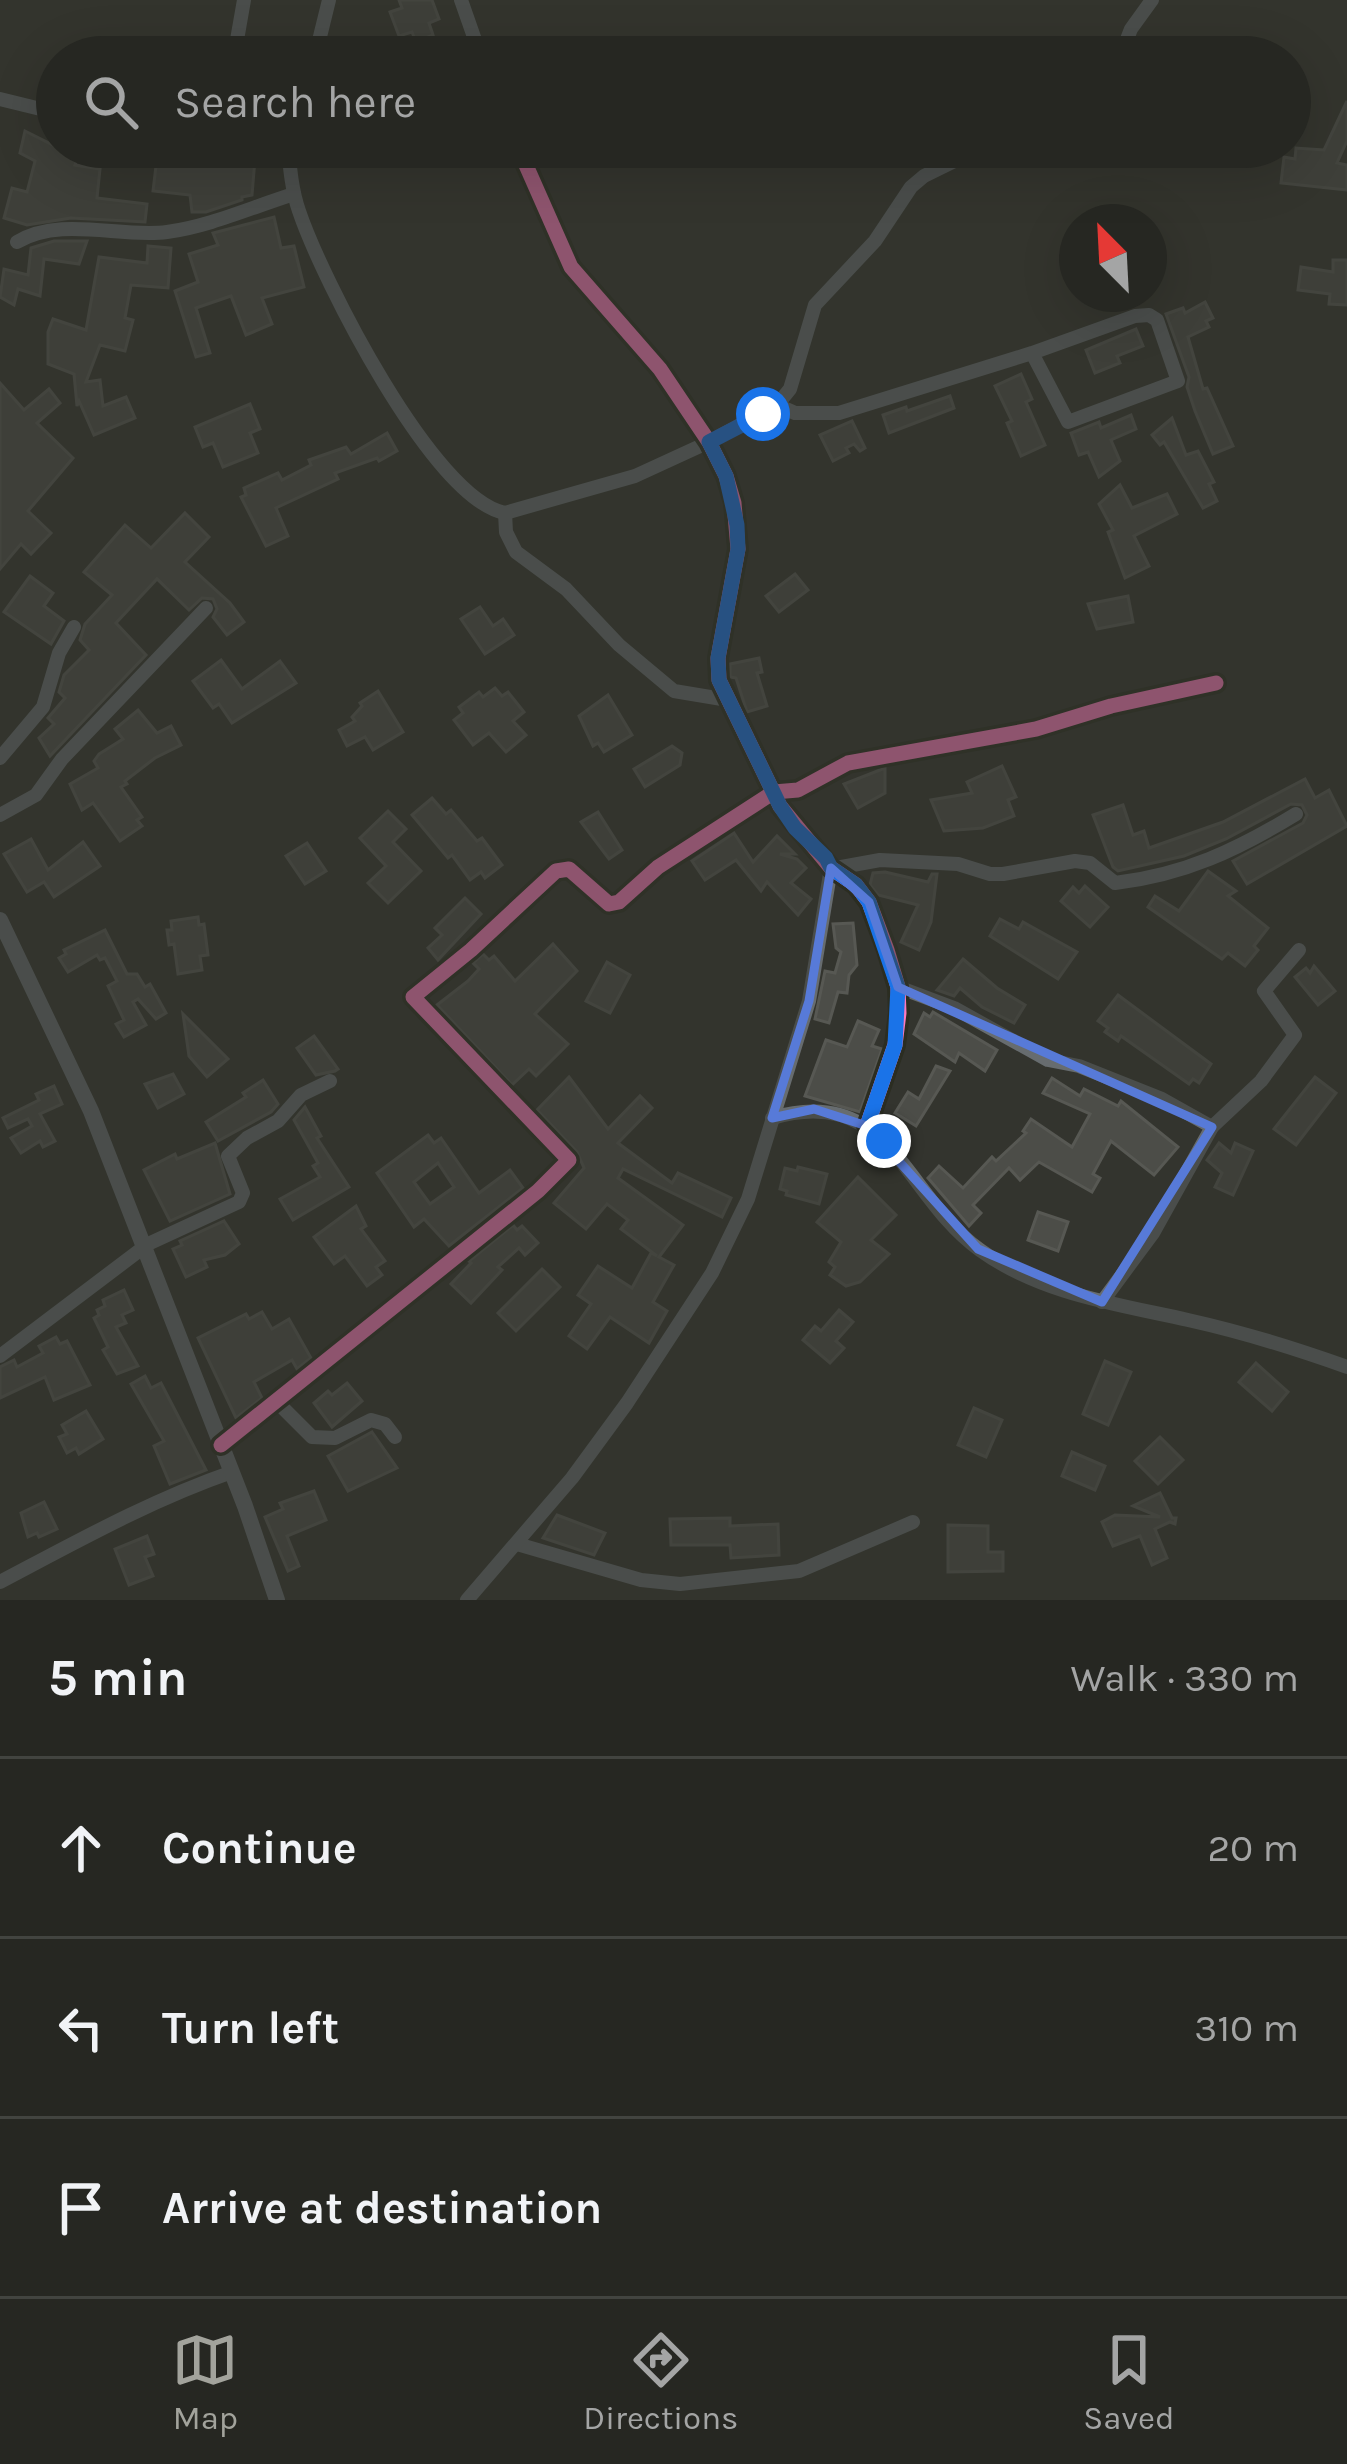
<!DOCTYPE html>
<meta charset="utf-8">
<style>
body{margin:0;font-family:Karla,sans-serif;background:#2e2f2a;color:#f1f3f6}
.compass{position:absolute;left:1059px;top:204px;width:108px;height:108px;border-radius:50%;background:#262722;box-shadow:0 12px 48px #0002;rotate:336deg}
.stop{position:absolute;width:36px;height:36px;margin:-27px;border:9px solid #1a73e8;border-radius:50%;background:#fff}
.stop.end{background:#1a73e8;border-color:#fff;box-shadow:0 3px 12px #0008}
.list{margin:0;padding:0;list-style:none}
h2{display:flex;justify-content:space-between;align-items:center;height:156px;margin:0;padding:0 48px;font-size:51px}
h2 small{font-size:39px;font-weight:400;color:#a4a5a5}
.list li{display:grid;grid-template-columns:78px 1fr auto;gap:36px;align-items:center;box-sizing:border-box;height:180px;padding:0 48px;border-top:3px solid #424440}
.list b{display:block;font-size:45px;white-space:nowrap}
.list em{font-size:39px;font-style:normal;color:#a4a5a5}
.icon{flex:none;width:66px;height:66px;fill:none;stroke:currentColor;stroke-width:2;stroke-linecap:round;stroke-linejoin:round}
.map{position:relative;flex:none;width:1347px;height:1600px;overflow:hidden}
.search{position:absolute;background:#262722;box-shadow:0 12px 48px #0002;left:36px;right:36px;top:36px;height:132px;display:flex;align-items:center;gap:30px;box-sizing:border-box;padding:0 42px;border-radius:66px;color:#a4a5a5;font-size:45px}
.sheet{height:696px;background:#262722}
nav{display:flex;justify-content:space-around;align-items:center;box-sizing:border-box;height:168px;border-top:3px solid #424440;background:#262722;font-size:33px;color:#a4a5a5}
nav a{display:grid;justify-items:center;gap:6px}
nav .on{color:#a2a39c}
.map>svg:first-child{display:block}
</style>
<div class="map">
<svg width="1347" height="1600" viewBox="0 0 1347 1600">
<rect width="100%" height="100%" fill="#33342e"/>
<g fill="#4c4d48" stroke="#575853" stroke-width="3" fill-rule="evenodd">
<polygon points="399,0 432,0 439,19 429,23 433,35 416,42 412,32 399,36 390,12 402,8"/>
<polygon points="1347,101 1347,141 1337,163 1347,165 1347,190 1281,183 1284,157 1295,159 1296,148 1324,150"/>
<polygon points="25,131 57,147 80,152 75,165 100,169 97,198 147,204 145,222 71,218 27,225 4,218 12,188 27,192 35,161 20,153"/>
<polygon points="256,147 252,195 242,197 242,200 206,212 192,212 190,195 153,191 156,166 200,166 214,163 214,149"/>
<polygon points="274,217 281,248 294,246 304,287 262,298 272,324 246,335 231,296 196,308 210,353 196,357 175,291 198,282 189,254 218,245 213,233"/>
<polygon points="54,241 87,241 79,264 44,259 40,296 18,289 14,305 0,297 4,269 28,275 31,248"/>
<polygon points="148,246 171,248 168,288 131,285 125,318 133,320 125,351 100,345 86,382 100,380 103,406 126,397 135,418 94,435 79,401 77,406 74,374 48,364 48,332 53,319 86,330 99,257 147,263"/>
<polygon points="1333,260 1347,260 1347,305 1329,304 1330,294 1298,290 1301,267 1333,272"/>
<polygon points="1205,302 1213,318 1206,321 1209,327 1188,337 1203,389 1207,388 1233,446 1213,454 1195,411 1187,387 1189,377 1166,314 1183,308 1185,313"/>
<polygon points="1136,329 1143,346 1117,356 1120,363 1095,373 1086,350"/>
<polygon points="1021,374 1032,399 1026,402 1045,445 1021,456 1007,423 1012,421 995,386"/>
<polygon points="0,383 24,410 49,389 60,403 37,423 73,458 28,511 51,533 31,554 21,544 0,569"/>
<polygon points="950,396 954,408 889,433 883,415 906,407 907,411"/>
<polygon points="250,404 260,429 250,433 258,453 223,467 213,443 203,447 195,427"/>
<polygon points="1131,415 1136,429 1111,440 1120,461 1099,477 1088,452 1079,455 1071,433 1099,422 1101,428"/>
<polygon points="1172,418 1186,455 1198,451 1214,482 1209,484 1217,501 1203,508 1164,442 1160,445 1152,435"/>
<polygon points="852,421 865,448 860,451 854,444 846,448 849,453 833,461 820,435"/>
<polygon points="387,433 397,451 379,461 377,458 335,473 338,479 276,508 288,536 266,546 241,497 246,495 244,488 278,473 282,480 311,465 309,460 346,447 351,454"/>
<polygon points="1120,485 1132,508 1167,494 1177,514 1134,536 1149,566 1125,578 1108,532 1113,530 1099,504"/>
<polygon points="185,513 209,537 185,562 230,603 244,622 227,635 213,617 217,609 213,599 202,598 189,610 157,579 116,623 146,655 50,756 39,738 54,724 48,718 65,698 59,692 64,675 89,650 80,640 85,624 112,595 84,572 125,525 151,548"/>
<polygon points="795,574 808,590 779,612 766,596"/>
<polygon points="30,576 53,593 44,606 64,621 51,644 4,612"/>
<polygon points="1128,596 1133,622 1097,629 1088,604"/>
<polygon points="480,607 493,626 503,619 514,635 485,654 461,619"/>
<polygon points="759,658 762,672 757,673 767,706 747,712 736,678 730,677 730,664"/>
<polygon points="221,660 242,689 280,661 296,683 232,723 219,704 213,708 193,681"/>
<polygon points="495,688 502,696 508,692 524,712 513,721 526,735 506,752 489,733 473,745 454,720 463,713 459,707 479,692 483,697"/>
<polygon points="378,691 403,732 373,750 365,737 347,746 339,730 355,721 352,717 362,706 360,703"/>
<polygon points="608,695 632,735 604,752 598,743 593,746 579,716"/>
<polygon points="138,710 157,733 171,726 181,745 155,758 125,781 127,784 121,787 142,817 137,820 142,826 120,841 93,803 82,810 70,784 98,768 94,761 99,754 123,739 115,729"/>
<polygon points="672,746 682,753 680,765 645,787 634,769"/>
<polygon points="1002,766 1016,797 1008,800 1014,816 983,828 944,831 931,800 972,793 967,782"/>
<polygon points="885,768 885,793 858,808 844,784"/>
<polygon points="1305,779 1315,798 1329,790 1347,826 1247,884 1233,861 1303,823 1307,815 1302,805 1291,804 1226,839 1184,856 1118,871 1113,867 1093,815 1123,805 1133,835 1144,831 1149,848 1223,822"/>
<polygon points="432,798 446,814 451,810 477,841 482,838 502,865 485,878 481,872 470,880 452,855 448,858 412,815"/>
<polygon points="388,811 406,829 393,842 421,871 388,903 368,883 386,866 360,838"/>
<polygon points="598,812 622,850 609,859 581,822"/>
<polygon points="734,833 753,862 777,836 795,854 780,854 797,859 806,868 791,883 811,899 798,915 767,882 761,891 736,860 705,880 692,861"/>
<polygon points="31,839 48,870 83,842 100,866 54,897 44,882 27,892 4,854"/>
<polygon points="307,843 326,871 305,884 286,856"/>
<polygon points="1208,871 1236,891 1228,896 1268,928 1254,946 1258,950 1245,966 1228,953 1222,959 1148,907 1155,896 1179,911"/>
<polygon points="885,872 928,882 932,874 937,874 931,922 919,950 901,942 918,905 878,895 870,885 873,873"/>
<polygon points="1085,886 1108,907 1090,927 1061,901 1073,887 1079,893"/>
<polygon points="465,898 481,914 438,960 428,948 442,935 435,928"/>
<polygon points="198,917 199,925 204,924 208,955 200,956 202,970 178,974 174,944 169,945 167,930 172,930 171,921"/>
<polygon points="1000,919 1019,929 1023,922 1077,952 1058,979 990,936"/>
<polygon points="853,923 857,965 849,975 847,993 838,992 829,1023 815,1019 825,971 835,973 841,952 836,948 833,924"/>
<polygon points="105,930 127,974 137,974 145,987 150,984 166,1013 156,1019 138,999 133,1002 146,1025 124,1037 116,1024 124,1020 108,986 117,981 105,958 100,960 97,955 68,972 59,958 66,954 64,950"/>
<polygon points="553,944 577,971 535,1014 568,1044 536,1076 529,1069 512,1085 437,1005 468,981 479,969 473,963 483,954 489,960 494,956 515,981"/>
<polygon points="963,959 997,988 1025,1005 1014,1023 982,1007 960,988 954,996 937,990"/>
<polygon points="607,962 630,975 610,1013 586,1001"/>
<polygon points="1314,966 1335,991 1318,1005 1295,977 1306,968 1310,973"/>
<polygon points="1118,995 1211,1064 1199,1083 1193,1079 1189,1084 1121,1036 1118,1041 1105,1032 1108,1028 1098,1021"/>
<polygon points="933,1012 997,1050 985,1071 959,1053 955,1062 914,1034 924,1013 930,1017"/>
<polygon points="183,1014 228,1059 207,1077 189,1056"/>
<polygon points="858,1021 879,1030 872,1046 882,1049 860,1112 805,1096 826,1040 847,1047"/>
<polygon points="314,1036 338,1069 335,1071 316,1075 297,1048"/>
<polygon points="936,1066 950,1071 916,1126 895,1113 908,1092 919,1099"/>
<polygon points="173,1074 184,1094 158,1108 145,1084"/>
<polygon points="569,1077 608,1129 640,1096 652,1108 618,1143 672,1183 678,1173 731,1198 722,1217 623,1169 618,1178 683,1225 659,1257 674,1265 653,1302 667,1311 649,1343 610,1317 587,1349 569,1336 591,1304 578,1295 598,1266 632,1288 651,1253 657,1256 621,1229 628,1220 607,1204 586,1229 554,1203 584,1168 577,1152 537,1110"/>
<polygon points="1315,1077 1336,1093 1296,1145 1274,1129"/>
<polygon points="1052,1078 1080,1096 1084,1089 1118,1106 1121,1101 1178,1147 1154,1175 1111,1141 1093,1174 1100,1178 1092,1192 1039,1162 1020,1180 1009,1168 973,1205 981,1213 969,1226 928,1178 939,1166 963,1188 992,1157 996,1161 1026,1133 1023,1131 1031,1119 1072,1147 1090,1114 1043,1093"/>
<polygon points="263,1080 278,1104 271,1112 218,1141 206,1122 246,1097 243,1093"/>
<polygon points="54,1086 62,1104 40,1114 55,1141 43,1147 40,1141 21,1153 11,1138 32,1126 28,1119 8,1128 3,1118 39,1100 36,1094"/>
<polygon points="305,1107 321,1136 317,1138 349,1187 293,1220 280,1199 320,1177 313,1166 318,1163 294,1120"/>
<path d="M428,1135l6,8 7,-5 38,55 31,-23 13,18 -74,58 -25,-27 -10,8 -37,-54zM438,1163l16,24 -24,17 -16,-22z"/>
<polygon points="215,1143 230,1194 170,1221 144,1170 175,1154 177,1159"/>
<polygon points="1219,1143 1231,1153 1235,1143 1253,1151 1233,1195 1215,1187 1222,1173 1207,1160"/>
<polygon points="798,1167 827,1174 819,1204 786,1195 787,1191 780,1189 785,1168 797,1171"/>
<polygon points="858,1177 896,1215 871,1240 889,1254 860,1282 846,1286 830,1275 835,1267 829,1262 841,1242 817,1222"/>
<polygon points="356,1206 366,1226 361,1229 385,1261 376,1267 382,1275 367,1286 345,1256 334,1264 314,1237"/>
<polygon points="1038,1212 1068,1222 1058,1251 1028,1240"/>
<polygon points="224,1221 239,1244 225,1255 204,1260 207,1267 186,1277 173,1249 182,1245 180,1241"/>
<polygon points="513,1225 517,1230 522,1226 538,1243 525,1255 519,1248 498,1267 502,1270 471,1303 451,1284 471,1263 469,1261"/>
<polygon points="542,1269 560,1287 516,1331 498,1313"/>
<polygon points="124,1290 133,1310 122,1315 126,1323 116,1327 138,1366 117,1374 103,1350 108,1347 94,1318 99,1315 97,1310 105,1306 103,1300"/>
<polygon points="839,1310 853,1322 836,1341 844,1348 830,1363 803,1340 815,1326 821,1331"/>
<polygon points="262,1312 272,1329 289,1319 311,1358 297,1369 292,1360 254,1382 262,1398 236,1418 198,1338 246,1314 249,1319"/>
<polygon points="56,1337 60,1344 67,1341 90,1385 54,1400 45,1377 0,1398 0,1367 14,1360 17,1367 43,1353 39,1346"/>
<polygon points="1105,1361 1131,1372 1108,1425 1083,1414"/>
<polygon points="1256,1363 1288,1392 1272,1411 1239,1382"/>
<polygon points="145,1376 151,1388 161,1383 206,1470 170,1484 154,1446 164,1441 131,1384"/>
<polygon points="347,1383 362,1401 332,1427 314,1403 328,1391 332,1395"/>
<polygon points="974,1408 1002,1420 986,1457 958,1445"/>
<polygon points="86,1411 103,1439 79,1454 76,1448 67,1453 59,1437 67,1434 62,1425"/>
<polygon points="372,1432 397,1468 348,1491 328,1456"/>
<polygon points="1160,1437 1183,1460 1158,1484 1135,1461"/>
<polygon points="1072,1452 1105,1466 1095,1490 1062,1476"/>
<polygon points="314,1491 326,1520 287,1536 299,1566 288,1571 265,1517 283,1509 280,1503"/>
<polygon points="1160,1493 1172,1518 1176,1518 1175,1524 1170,1522 1155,1529 1167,1558 1152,1565 1140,1536 1113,1546 1102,1522 1115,1515 1160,1517 1133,1506"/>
<polygon points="44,1502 57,1529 39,1537 37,1533 28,1537 21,1513"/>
<polygon points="557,1515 605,1533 594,1555 543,1538"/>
<polygon points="730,1518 730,1526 778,1524 779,1555 731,1558 730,1545 671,1545 670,1519"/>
<polygon points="948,1525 988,1526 988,1552 1003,1552 1003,1571 948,1572"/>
<polygon points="147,1536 154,1554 145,1557 153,1576 129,1585 115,1549"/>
</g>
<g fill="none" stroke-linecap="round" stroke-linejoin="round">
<g stroke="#676c6f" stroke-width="14">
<polyline points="461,0 481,57"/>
<polyline points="234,57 244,0"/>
<polyline points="315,57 329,0"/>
<polyline points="1120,57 1131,29 1152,0"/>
<polyline points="0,99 57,113"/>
<path d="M288,147c2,22 4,44 11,64 23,68 134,288 206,302l130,-37 74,-34 68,-37 13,-16 25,-84 60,-64 36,-54 13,-11 59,-29"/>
<polyline points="518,147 571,267 660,369 709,442 726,476 734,503 738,549 718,658 719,680 780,806 831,868 856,885 869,902 887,950 898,987 899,1013 895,1045 867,1126"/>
<path d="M17,242c44,-26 102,-4 150,-10 44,-6 85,-25 127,-38"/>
<polyline points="777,405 795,413 839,413 1032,353 1135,316 1149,315 1157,320 1178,381 1068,422 1032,353"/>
<polyline points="505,513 506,532 516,552 566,589 619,645 674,691 728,700"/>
<polyline points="0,758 43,707 59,653 74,627"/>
<polyline points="0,815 36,795 62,759 206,608"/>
<path d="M836,868l44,-8 78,4 32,10h13l72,-13 15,2 25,20c69,-8 122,-33 181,-69"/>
<polyline points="898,987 954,1008 1048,1060 1079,1066 1162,1099 1212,1127"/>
<path d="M772,1118c119,-35 131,77 208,132 61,44 136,54 208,70 54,12 106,28 159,47"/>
<polyline points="1102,1302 1153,1233 1212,1127 1261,1081 1295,1035 1264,991 1299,950"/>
<polyline points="0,1356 148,1244 239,1202 243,1193 228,1156 247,1138 278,1121 301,1095 330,1081"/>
<polyline points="277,1402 312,1437 335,1438 371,1420 385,1424 395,1437"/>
<polyline points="221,1445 538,1191 569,1160 413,997 471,950 556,871 569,869 609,904 619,902 658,867 774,792 798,790 848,763 1036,729 1111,706 1216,683"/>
<polyline points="517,1544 641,1580 680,1584 799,1571 913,1522"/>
<path d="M0,1582c76,-40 151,-82 232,-110"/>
<polyline points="467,1600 572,1478 627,1403 712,1273 748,1199 809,1001 831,868"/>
</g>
<polyline stroke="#676c6f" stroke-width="16" points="0,920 91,1111 245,1506 277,1600"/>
<defs>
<g id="cycleway">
<polyline points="518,147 571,267 660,369 709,442 726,476 734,503 738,549 718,658 719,680 780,806 831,868 856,885 869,902 887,950 898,987 899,1013 895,1045 867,1126"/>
<polyline points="221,1445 538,1191 569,1160 413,997 471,950 556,871 569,869 609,904 619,902 658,867 774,792 798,790 848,763 1036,729 1111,706 1216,683"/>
</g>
</defs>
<use href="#cycleway" stroke="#2b2d21" stroke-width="22"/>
<use href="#cycleway" stroke="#fd7abc" stroke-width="15"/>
</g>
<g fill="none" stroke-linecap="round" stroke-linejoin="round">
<polyline stroke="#1a73e8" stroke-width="15" points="763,414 709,442 726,476 737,525 738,549 718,658 719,680 780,806 795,828 826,858 831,868 856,885 869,902 898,987 895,1045 867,1126 884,1141"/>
</g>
<path d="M0 0H1347V1600H0ZM831,868l38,34 29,85 314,140 -110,175 -124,-53 -111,-123 -53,-17 -42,9 37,-117z" fill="#33342e" fill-opacity=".55" fill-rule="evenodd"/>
<path fill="none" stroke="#577ad8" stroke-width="9" stroke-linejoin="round" d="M831,868l38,34 29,85 314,140 -110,175 -124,-53 -111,-123 -53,-17 -42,9 37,-117z"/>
</svg>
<svg class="compass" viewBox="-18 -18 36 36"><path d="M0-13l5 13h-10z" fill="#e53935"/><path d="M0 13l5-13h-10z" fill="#a4a5a5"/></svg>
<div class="stop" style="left:763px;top:414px"></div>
<div class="stop end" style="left:884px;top:1141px"></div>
<div class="search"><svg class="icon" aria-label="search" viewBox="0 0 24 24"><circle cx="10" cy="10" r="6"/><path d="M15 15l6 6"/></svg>Search here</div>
</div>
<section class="sheet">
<h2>5 min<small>Walk · 330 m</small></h2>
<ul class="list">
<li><svg class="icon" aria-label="ahead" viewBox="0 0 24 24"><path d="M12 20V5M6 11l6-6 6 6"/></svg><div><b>Continue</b></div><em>20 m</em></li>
<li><svg class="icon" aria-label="left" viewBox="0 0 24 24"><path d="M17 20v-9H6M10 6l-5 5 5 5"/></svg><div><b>Turn left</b></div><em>310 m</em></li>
<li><svg class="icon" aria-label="arrive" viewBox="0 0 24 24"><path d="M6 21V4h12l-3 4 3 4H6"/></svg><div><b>Arrive at destination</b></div></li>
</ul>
</section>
<nav>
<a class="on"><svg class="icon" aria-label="map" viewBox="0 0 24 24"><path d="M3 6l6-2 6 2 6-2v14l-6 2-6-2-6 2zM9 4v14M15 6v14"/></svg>Map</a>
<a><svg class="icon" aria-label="directions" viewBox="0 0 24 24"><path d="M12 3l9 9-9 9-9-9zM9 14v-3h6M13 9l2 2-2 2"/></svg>Directions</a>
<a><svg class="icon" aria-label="saved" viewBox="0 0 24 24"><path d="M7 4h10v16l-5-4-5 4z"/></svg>Saved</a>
</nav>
